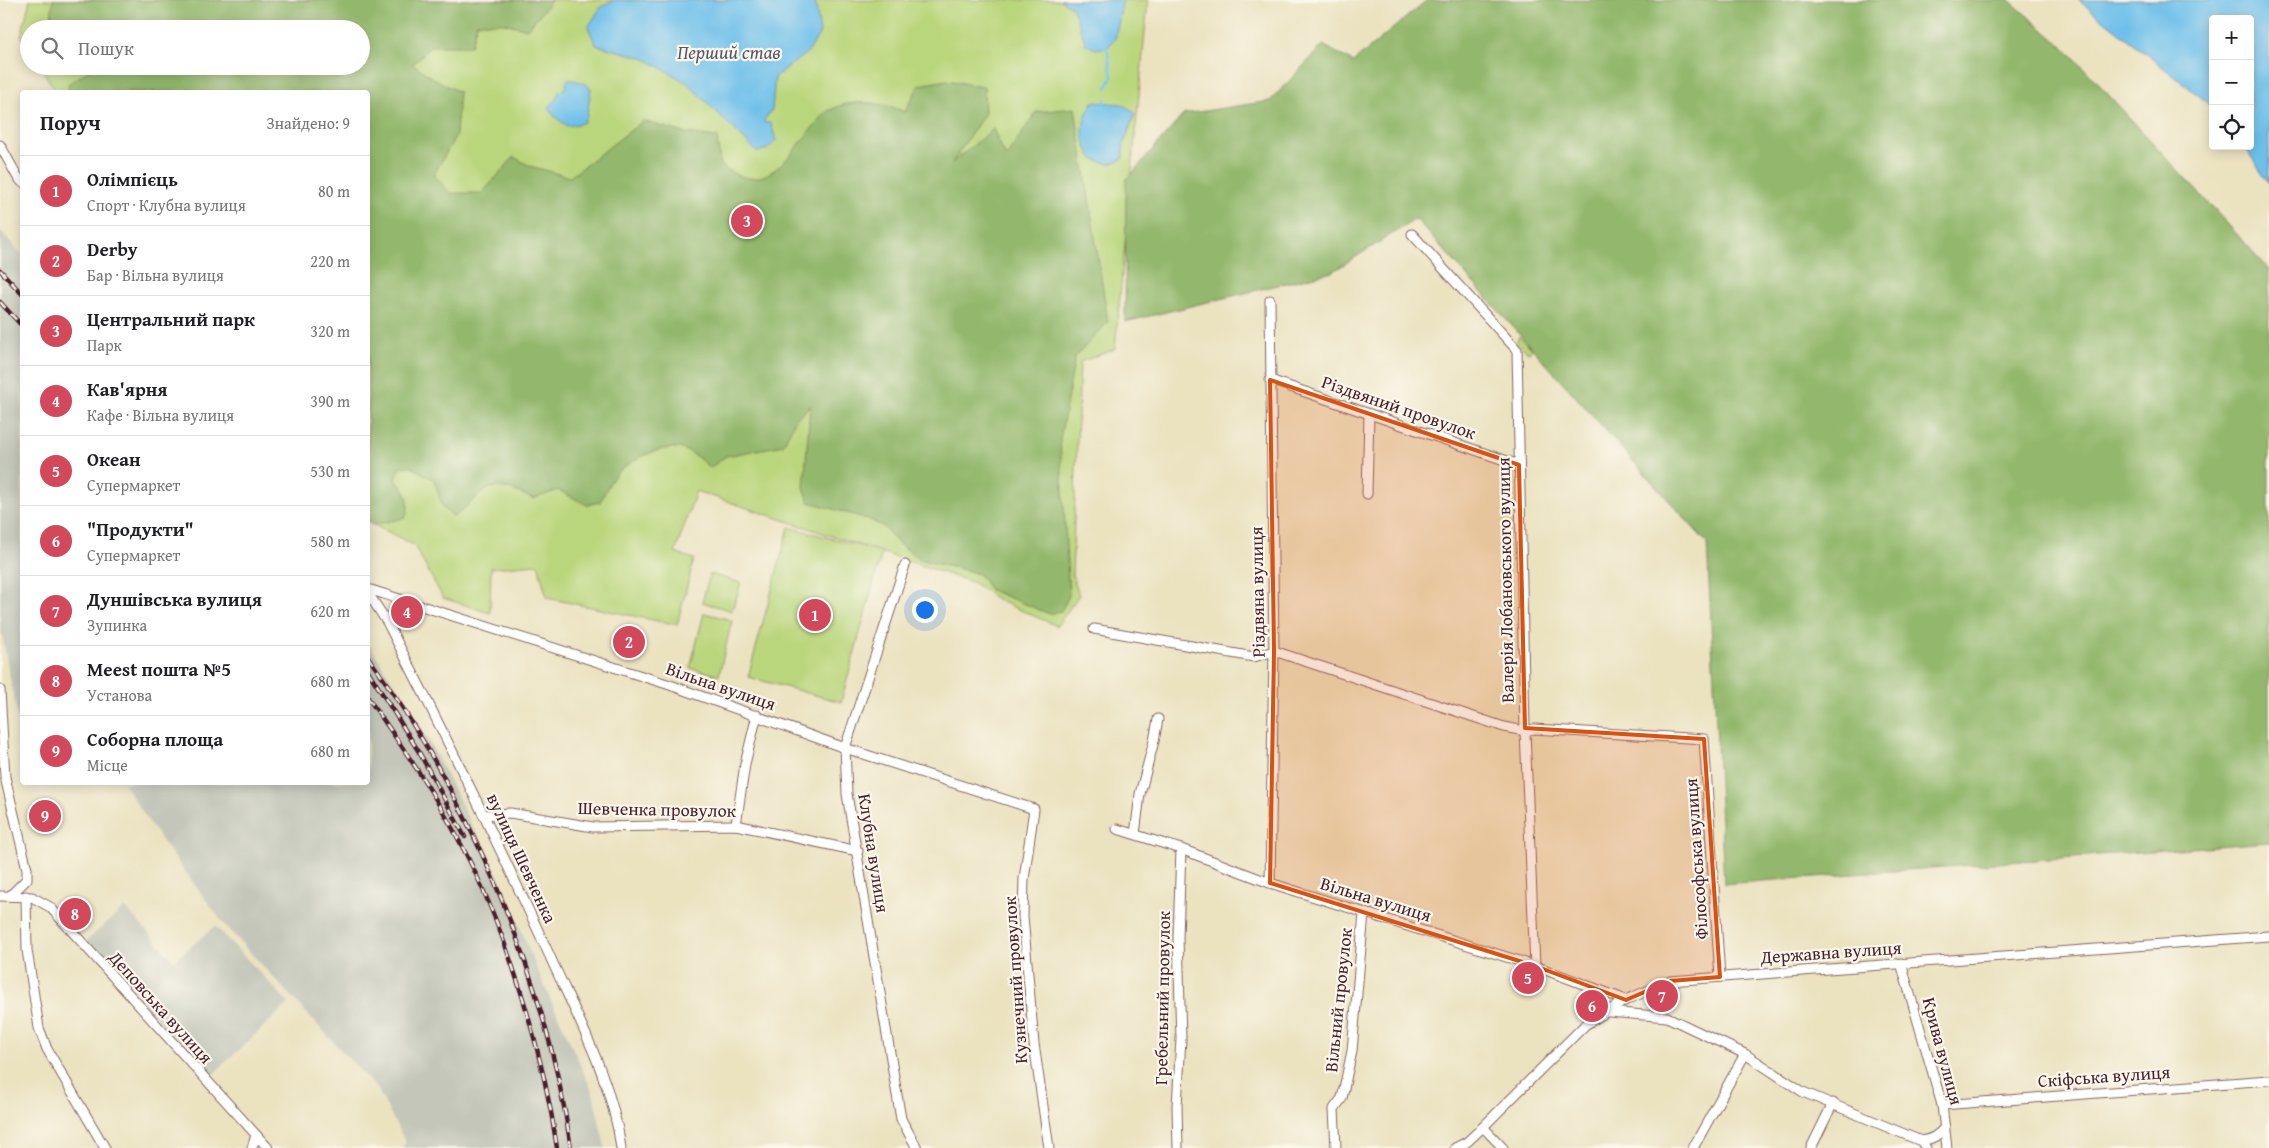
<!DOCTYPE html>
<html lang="uk">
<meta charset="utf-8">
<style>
body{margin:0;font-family:"Gentium Book Plus",serif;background:#f6f6f6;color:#202124}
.controls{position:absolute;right:15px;top:15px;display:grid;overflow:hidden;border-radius:5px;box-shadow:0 2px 12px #0003}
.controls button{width:45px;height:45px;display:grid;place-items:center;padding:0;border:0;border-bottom:1px solid #e0e0e0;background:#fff;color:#202124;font:25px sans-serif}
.you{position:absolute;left:924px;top:609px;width:18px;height:18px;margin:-12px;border:4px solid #fff;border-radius:50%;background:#1a73e8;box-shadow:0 0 0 8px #1a73e833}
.badge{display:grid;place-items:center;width:32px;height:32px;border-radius:50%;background:#d1495b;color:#fff;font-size:16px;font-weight:700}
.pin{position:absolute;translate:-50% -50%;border:2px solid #fff;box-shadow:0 1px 5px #0006}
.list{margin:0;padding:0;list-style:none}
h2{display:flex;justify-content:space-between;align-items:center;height:65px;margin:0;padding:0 20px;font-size:21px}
h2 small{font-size:16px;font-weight:400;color:#757577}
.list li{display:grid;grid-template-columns:32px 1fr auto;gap:15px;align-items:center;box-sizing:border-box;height:70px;padding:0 20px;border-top:1px solid #e0e0e0}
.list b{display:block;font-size:19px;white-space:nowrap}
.list p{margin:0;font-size:16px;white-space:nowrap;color:#757577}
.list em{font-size:16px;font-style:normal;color:#757577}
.icon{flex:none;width:28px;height:28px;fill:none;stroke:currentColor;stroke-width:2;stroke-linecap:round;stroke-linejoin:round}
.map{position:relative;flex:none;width:2269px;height:1148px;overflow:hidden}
.search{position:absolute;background:#fff;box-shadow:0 2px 12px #0003;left:20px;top:20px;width:350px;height:55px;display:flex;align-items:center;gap:12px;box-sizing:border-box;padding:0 18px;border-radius:28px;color:#757577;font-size:19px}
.panel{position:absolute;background:#fff;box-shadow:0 2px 12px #0003;left:20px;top:90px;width:350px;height:695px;border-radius:5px}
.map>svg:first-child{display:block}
</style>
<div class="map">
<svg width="2269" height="1148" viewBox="0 0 2269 1148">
<rect width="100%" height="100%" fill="#fbf7ec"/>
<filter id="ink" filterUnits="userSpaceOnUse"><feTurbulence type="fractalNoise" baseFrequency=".02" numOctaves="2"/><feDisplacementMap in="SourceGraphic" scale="10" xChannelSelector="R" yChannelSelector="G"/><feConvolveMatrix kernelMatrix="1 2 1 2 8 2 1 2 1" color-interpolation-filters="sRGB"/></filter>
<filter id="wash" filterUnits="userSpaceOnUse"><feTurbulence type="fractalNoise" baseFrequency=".0096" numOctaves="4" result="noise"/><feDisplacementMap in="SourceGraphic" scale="20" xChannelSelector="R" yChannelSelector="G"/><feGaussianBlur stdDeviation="1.12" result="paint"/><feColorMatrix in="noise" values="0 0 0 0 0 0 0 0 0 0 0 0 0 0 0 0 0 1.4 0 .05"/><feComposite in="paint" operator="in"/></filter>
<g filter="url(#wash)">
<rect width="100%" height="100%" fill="#ebe2c0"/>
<g fill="#c3c6b9">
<polygon points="0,230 22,255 21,736 0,624"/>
<polygon points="368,643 423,730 503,885 536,967 593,1093 605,1148 401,1148 406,1143 378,1090 223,923 153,828 123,783 368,782"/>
<polygon points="125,907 174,961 215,926 289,1003 211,1076 85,942"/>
</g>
<g fill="#bad67c" stroke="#827a54">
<polygon points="30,0 1148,0 1115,349 1080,362 1072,575 1079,595 1057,626 1000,601 974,583 696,491 675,553 694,559 677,625 547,598 538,564 491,568 490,613 443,598 414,545 368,522 368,92 56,92 40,66 361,66 361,29 29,29 29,48 21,36"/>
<polygon points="1519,336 1532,349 1529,353 1516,342"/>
<polygon points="789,527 882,552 841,702 748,677"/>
<polygon points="710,574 741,583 732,611 702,602"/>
<polygon points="704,613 732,620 719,675 690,668"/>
</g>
<g fill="#93b76c" stroke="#6e6b4c">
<path d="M53,0h499l-25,29 -23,-6h-27l-6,23h-40l-18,18 18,13 28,15 -3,43 -22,40 16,18h32l32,-36 16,9 40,11 73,-56 42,12 32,4 3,27c45,38 69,-10 97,-41 3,-4 8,-11 13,-13 23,-12 53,-8 75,2l14,-27 28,-5 37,7 1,26 -33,50 41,-34 13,28 30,-45 39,-4 33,214 -33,35 -15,82 9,157 -8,15 -11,3 -60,-24 -10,-15 -10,-4 -49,-11 -22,-16 -15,-17 -16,-8 -59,-17 -5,-15 6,-81 -14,13 -13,26 -57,11 -16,12c-7,-6 -16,-15 -25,-18 -19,-8 -52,9 -67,22 -8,8 -13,21 -18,30l-13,3 -29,-15 -25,9c-46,-22 -43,-12 -79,18l-11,-9 -9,-28 -24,-14 -10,1 -4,13c11,12 16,22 9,38l-33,7 -4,-7v-426h-299l-1,-8 23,-15v-3h270v-37h-320l10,-11z"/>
<polygon points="1427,0 2009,0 2069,52 2269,269 2269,842 1724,884 1707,543 1416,219 1332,272 1125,322 1126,180 1184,114 1270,101 1323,45 1353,62"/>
</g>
<g fill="#6ec0ea" stroke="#5c708a">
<polygon points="614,0 815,0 820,32 810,50 775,77 772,110 764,120 765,123 771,123 776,141 768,149 757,152 687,83 644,58 596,45 588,27 601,7"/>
<polygon points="1060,0 1123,0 1115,39 1107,48 1095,49 1086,45 1073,8"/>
<polygon points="2078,0 2269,0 2269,184 2244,146 2250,146 2250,19 2213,19 2213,107"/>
<polygon points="568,79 581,82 591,88 587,115 583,123 567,126 555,117 548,107 556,100 558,93 565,88"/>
<path d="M1093,102l29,2 13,9 -12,34v12l-13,5 -16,-4c-15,-20 -14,-37 -1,-58z"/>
</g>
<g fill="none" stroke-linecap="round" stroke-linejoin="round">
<g stroke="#6ec0ea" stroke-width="2.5">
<polyline points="1106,89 1112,77 1107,48"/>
<polyline points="1104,103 1105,99"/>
</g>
</g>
</g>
<g filter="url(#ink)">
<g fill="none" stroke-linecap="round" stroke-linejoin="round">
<defs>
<g id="minor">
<polyline points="0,145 17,176 22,182"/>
<polyline points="1412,234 1517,350 1525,731 1535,966"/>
<polyline points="1270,300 1274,651 1270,883"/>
<polyline points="1270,380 1519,465"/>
<polyline points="1367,494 1369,414"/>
<polyline points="905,565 845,748 847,794 901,1119 917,1148"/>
<polyline points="368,589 670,685 845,748 1034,809 1024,879 1023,916 1034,1044 1049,1148"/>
<path d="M368,593l19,29c56,108 109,217 160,328 28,63 65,128 74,198"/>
<polyline points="1094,629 1254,657 1274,651 1504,727 1525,731 1534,729 1704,739 1720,977"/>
<polyline points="0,690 5,777 27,869 27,879 10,896"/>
<polyline points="485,815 510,813 593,827 736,825 858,851"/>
<polyline points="736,825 745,764 757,715"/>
<polyline points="1117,829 1181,849 1270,883 1535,966 1626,1000"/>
<polyline points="1135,834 1140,794 1154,741 1158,719"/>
<polyline points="0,896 32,897 50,907 268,1148"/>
<polyline points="26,896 27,950 39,1028 47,1049 105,1148"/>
<polyline points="1901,963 1942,1105 1947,1148"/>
<polyline points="1609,1012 1667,1017 1745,1054 1803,1092 1921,1141 1926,1148"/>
<polyline points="1942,1105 2269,1080"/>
<polyline points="1483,1127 1503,1148"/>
<path d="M1921,1141c11,-2 17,-5 24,-14"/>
<polyline points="252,1148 256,1135"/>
<polyline points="1178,1148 1177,1106 1181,1039 1178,937 1181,849"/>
<polyline points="1336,1148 1334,1109 1342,1098 1352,1051 1364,913"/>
<polyline points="1455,1148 1467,1142 1483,1127 1585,1025 1626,1000 1670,981 2269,936"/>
<polyline points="1693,1148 1745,1054"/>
<polyline points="1811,1148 1833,1103"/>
</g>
</defs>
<use href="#minor" stroke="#82635f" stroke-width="11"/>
<use href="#minor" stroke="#fff" stroke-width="9"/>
<defs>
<g id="rail">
<polyline points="0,270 22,294"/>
<polyline points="0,302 22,326"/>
<path d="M368,657c101,140 178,319 203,491"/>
<polyline points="368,671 419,752 465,837"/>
<path d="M368,698c34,48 68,97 95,150 45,86 80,204 94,300"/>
</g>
</defs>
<use href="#rail" stroke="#4a1f2b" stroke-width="4.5"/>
<use href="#rail" stroke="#fbf7ec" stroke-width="2.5" stroke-dasharray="8" stroke-linecap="butt"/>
</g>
</g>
<path fill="#d8530f" fill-opacity="0.2" stroke="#d8530f" stroke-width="4" stroke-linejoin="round" d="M1270,380l249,85 6,263 179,11 16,238 -50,4 -44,19 -91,-34 -265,-83 4,-232z"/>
<g text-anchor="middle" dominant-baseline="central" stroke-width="4.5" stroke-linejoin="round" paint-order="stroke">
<g font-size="18" fill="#4a1f2b" stroke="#fbf7ec">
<text transform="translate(1399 407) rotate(19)">Різдвяний провулок</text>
<text transform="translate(1505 580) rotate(-91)">Валерія Лобановського вулиця</text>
<text transform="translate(1257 592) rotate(-91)">Різдвяна вулиця</text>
<text transform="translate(721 686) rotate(19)">Вільна вулиця</text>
<text transform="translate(657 809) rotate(1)">Шевченка провулок</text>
<text transform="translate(874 853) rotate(81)">Клубна вулиця</text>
<text transform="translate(522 858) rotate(65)">вулиця Шевченка</text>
<text transform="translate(1696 859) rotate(-94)">Філософська вулиця</text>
<text transform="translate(1376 899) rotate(17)">Вільна вулиця</text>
<text transform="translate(1831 952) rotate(-4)">Державна вулиця</text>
<text transform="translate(1015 980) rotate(-94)">Кузнечний провулок</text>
<text transform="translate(1162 998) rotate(-89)">Гребельний провулок</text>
<text transform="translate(1338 1000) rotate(-84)">Вільний провулок</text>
<text transform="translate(161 1007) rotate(48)">Деповська вулиця</text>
<text transform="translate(1943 1051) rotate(75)">Крива вулиця</text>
<text transform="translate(2104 1076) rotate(-4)">Скіфська вулиця</text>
</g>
<g font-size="19" font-style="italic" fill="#57576e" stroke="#fbf7ec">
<text x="729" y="52">Перший став</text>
</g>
</g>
</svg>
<div class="controls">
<button>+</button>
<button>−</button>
<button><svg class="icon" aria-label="locate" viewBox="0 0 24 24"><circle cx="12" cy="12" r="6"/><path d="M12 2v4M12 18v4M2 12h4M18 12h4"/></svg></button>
</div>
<div class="you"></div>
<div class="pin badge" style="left:815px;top:615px">1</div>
<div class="pin badge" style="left:629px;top:642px">2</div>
<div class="pin badge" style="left:747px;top:221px">3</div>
<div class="pin badge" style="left:407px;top:612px">4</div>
<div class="pin badge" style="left:1528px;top:978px">5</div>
<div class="pin badge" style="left:1592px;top:1006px">6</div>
<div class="pin badge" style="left:1662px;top:996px">7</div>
<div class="pin badge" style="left:75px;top:914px">8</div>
<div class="pin badge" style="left:45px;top:816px">9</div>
<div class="search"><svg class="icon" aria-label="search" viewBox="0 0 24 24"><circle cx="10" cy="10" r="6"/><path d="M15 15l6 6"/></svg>Пошук</div>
<section class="panel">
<h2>Поруч<small>Знайдено: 9</small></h2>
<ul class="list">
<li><span class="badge">1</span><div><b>Олімпієць</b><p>Спорт · Клубна вулиця</p></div><em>80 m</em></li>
<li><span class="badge">2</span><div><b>Derby</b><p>Бар · Вільна вулиця</p></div><em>220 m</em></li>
<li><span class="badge">3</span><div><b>Центральний парк</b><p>Парк</p></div><em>320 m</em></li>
<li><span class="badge">4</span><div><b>Кав'ярня</b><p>Кафе · Вільна вулиця</p></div><em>390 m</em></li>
<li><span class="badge">5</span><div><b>Океан</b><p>Супермаркет</p></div><em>530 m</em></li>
<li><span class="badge">6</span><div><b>&quot;Продукти&quot;</b><p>Супермаркет</p></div><em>580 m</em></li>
<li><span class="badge">7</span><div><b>Дуншівська вулиця</b><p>Зупинка</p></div><em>620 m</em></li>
<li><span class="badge">8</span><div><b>Meest пошта №5</b><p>Установа</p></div><em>680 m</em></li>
<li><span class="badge">9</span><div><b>Соборна площа</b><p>Місце</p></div><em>680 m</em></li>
</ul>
</section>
</div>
